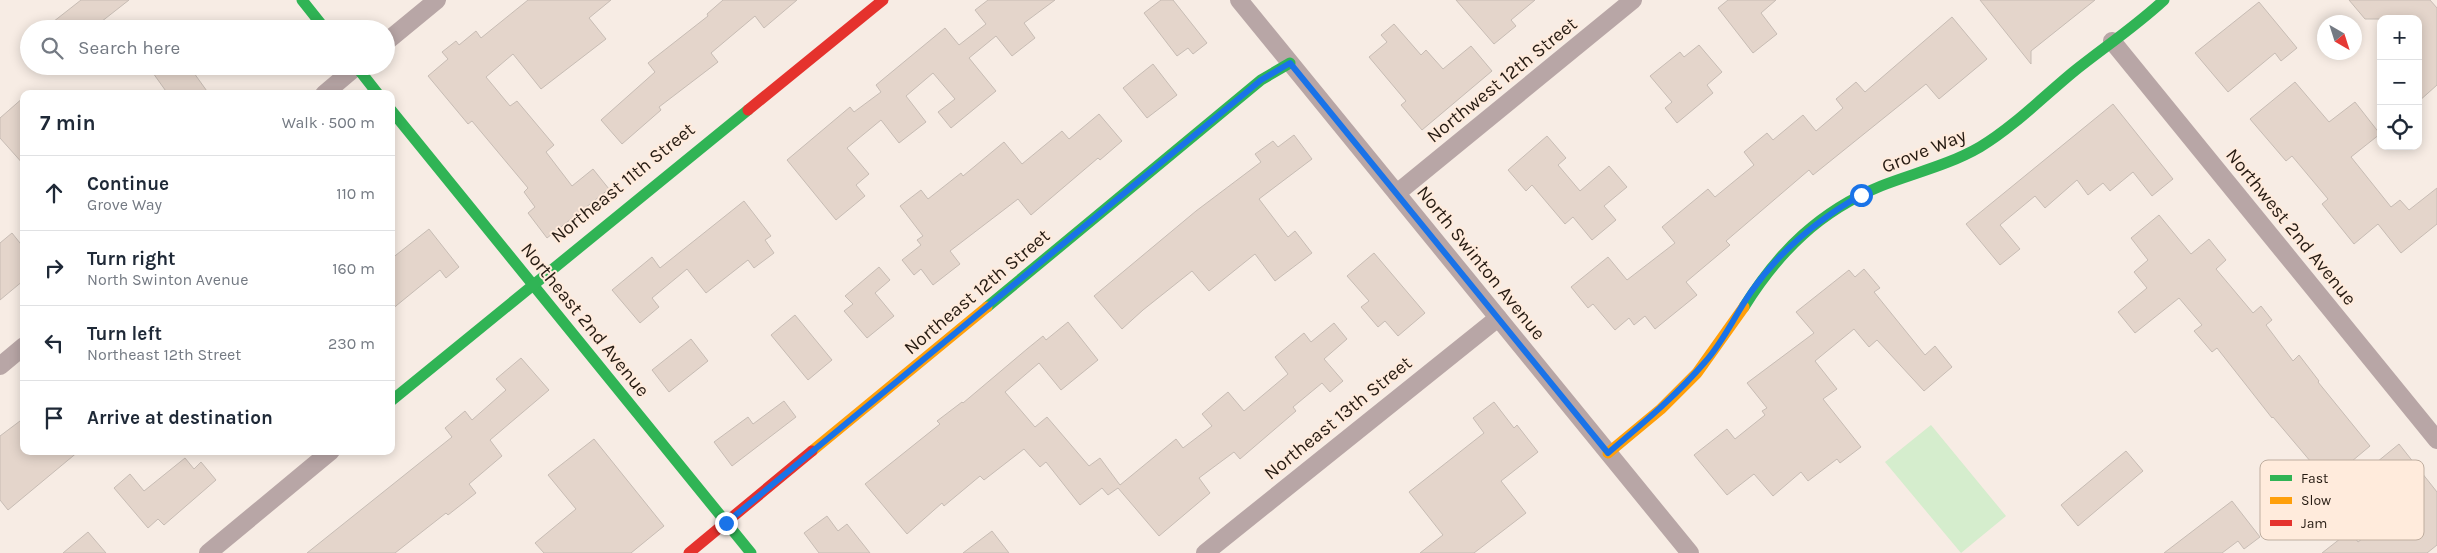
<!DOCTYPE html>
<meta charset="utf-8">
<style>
body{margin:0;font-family:Karla,sans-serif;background:#f6f6f7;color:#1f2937}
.controls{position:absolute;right:15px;top:15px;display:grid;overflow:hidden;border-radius:10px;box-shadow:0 2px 12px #0003}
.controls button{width:45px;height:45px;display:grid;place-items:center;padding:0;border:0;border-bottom:1px solid #e0e1e3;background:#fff;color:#1f2937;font:25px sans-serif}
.compass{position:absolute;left:2317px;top:15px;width:45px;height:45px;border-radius:50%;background:#fff;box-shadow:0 2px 12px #0003;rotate:141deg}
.stop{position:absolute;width:15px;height:15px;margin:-11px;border:4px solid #1a73e8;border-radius:50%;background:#fff}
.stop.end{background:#1a73e8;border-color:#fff;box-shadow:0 1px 5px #0008}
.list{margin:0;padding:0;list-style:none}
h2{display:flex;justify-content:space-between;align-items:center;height:65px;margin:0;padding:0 20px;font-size:21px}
h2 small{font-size:16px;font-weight:400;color:#747a83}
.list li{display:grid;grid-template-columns:32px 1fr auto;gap:15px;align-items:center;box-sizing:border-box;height:75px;padding:0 20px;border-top:1px solid #e0e1e3}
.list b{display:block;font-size:19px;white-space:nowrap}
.list p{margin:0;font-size:16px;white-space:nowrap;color:#747a83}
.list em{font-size:16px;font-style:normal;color:#747a83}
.icon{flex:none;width:28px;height:28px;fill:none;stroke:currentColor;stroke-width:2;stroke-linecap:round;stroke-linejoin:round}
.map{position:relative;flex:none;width:2437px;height:553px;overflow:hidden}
.search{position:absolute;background:#fff;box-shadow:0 2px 12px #0003;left:20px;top:20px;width:375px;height:55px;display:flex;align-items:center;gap:12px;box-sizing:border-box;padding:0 18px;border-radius:28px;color:#747a83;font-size:19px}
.panel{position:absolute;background:#fff;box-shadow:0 2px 12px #0003;left:20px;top:90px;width:375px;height:365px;border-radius:10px}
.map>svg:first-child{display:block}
</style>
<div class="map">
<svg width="2437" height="553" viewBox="0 0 2437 553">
<rect width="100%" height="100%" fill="#f7ece4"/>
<polygon fill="#d5edcd" points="1931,425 2006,516 1961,553 1885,462"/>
<g fill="#e4d5cb" stroke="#c7bcb4">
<polygon points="81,0 129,0 92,29 44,29"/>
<polygon points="528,0 611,0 589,18 606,39 541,89 513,54 486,77 510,106 517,101 554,145 546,152 572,186 593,169 609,189 547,238 528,213 535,207 524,192 528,188 472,121 468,124 428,76 448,59 442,52 456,41 459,45 476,31 481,38"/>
<polygon points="723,0 797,0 764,28 755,16 711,53 718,62 659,107 661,110 622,144 601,120 655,72 648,63 708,16 707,14"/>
<polygon points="988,0 1055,0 1024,23 1035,38 1012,56 996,36 969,58 996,91 951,128 938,112 955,99 933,73 906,96 926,122 899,143 881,120 847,148 869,174 856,185 865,196 836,220 787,160 850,107 854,112 881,92 876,85 945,28 959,45 986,24 975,10"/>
<polygon points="1161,0 1173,0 1207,43 1193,54 1188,48 1177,56 1144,13"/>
<polygon points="1456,0 1535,0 1511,20 1516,26 1494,44"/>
<polygon points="1728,0 1776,0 1761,13 1777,34 1753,53 1718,8"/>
<polygon points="1980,0 2095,0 2031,51 2031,64"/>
<polygon points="2349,0 2430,0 2437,8 2437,85 2418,102 2418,19 2365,19"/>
<polygon points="2259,2 2297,48 2281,61 2275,53 2228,92 2195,53"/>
<polygon points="1952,17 1987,59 1939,99 1926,84 1813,175 1809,170 1726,241 1730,245 1686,282 1697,295 1655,329 1645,316 1634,325 1629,318 1615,330 1593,304 1588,308 1571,287 1608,257 1627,280 1675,243 1662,227 1708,189 1715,197 1754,165 1744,152 1767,133 1773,140 1803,115 1816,131 1843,108 1836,99 1856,82 1865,92"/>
<polygon points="1394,24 1421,55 1426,50 1443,69 1471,46 1492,71 1422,130 1401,105 1406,101 1369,57 1387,42 1381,35"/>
<polygon points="1699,45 1722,72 1707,85 1713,93 1677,123 1665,108 1672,102 1650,76 1680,52 1684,57"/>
<polygon points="1153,64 1177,95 1147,118 1123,88"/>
<polygon points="148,66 189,66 209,94 168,94"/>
<polygon points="2295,82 2329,122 2355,102 2380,134 2351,157 2391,207 2400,200 2409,210 2437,188 2437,224 2401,253 2378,224 2354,244 2322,204 2328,199 2292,156 2286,161 2250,119"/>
<polygon points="24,97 24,165 0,138 0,118"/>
<polygon points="2113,104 2173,179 2152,196 2133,172 2110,191 2103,183 2088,195 2077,180 2045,208 2035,196 2000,225 2020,249 2000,265 1966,224"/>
<polygon points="1099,114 1122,141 1100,160 1098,158 1031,215 1018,199 950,251 960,264 933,285 921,269 914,275 902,260 921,245 917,240 923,236 900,206 921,190 928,199 961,173 963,176 1004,142 1022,164 1062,131 1069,139"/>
<polygon points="1294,135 1312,159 1259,199 1288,237 1295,231 1312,253 1275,281 1255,254 1209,291 1192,271 1143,310 1122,329 1094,296 1196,211 1261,162 1255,154 1273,141 1278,147"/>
<polygon points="1547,136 1566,158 1558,165 1580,191 1609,166 1627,187 1604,206 1616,220 1592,240 1573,217 1565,224 1532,185 1526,191 1508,170"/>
<polygon points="744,201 771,236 765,240 774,253 754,268 748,260 706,293 687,269 652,298 659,307 640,323 612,290 652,257 660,268"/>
<polygon points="2159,215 2191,254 2209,239 2226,260 2216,269 2253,313 2261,306 2272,320 2266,325 2293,361 2299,355 2319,381 2318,382 2370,446 2327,482 2321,475 2301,490 2291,478 2311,462 2273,417 2272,418 2217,348 2212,352 2194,331 2202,325 2179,298 2135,333 2118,312 2147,288 2134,272 2148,260 2131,238"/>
<polygon points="429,229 459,267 446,278 440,270 391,310 391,259"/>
<polygon points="12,233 24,248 24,280 0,300 0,243"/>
<polygon points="1374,253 1425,313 1398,336 1385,321 1378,327 1361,307 1369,301 1347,276"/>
<polygon points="879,267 890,280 875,293 894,316 867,338 844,311 853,304 845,296"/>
<polygon points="1864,269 1880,288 1874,292 1925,355 1935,346 1952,367 1924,391 1877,340 1869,347 1854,329 1815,361 1837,389 1823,399 1861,447 1840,463 1837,459 1808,481 1801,472 1773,496 1754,474 1727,495 1694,455 1727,429 1735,439 1765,415 1762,411 1767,408 1747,383 1814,333 1796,312 1849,270 1855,277"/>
<polygon points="795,315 832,360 808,380 771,335"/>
<polygon points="1068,322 1098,360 1061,390 1039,363 1005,392 1035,427 1047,417 1089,466 1100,458 1120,485 1176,439 1183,448 1212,426 1202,414 1228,392 1244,411 1288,374 1275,357 1304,333 1311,342 1334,323 1347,339 1324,359 1343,381 1330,392 1322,383 1293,407 1296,411 1240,459 1234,452 1199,478 1210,493 1159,536 1118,488 1108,495 1102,488 1080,505 1046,462 1040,467 1024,449 984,480 980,476 944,506 942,503 907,534 865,484 940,424 937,421 962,402 963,403 1027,349 1043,336 1046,340"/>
<polygon points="691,339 708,361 669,392 652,370"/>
<polygon points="521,358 549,390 490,440 502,456 469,484 476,493 448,515 446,513 395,553 307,553 452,437 445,428 465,411 472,420 506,390 496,379"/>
<polygon points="784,401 796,417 732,466 714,442 748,417 753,424"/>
<polygon points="1494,402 1514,428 1517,425 1538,452 1501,481 1526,513 1474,553 1420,553 1443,535 1409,492 1484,433 1473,418"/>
<polygon points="24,418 24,451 79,451 8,510 0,500 0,436"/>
<polygon points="594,439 664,526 631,553 544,553 535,543 576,509 548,475"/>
<polygon points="2399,444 2437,492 2437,545 2427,553 2322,553 2350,531 2358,542 2386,521 2377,509 2400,491 2377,462"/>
<polygon points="2126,451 2143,471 2078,526 2061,505"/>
<polygon points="185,458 194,469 201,462 216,480 164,525 158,519 148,528 114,488 130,474 144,491"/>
<polygon points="2232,501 2260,537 2244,549 2238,541 2222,553 2164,553"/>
<polygon points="827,516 838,531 847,524 870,553 819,553 804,533"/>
<polygon points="992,531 1009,553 963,553"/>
<polygon points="88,532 106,553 63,553"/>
</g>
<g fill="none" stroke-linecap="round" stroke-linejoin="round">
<g stroke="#b8a6a6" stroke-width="18">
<polyline points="1239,0 1690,553"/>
<polyline points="2112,41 2437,440"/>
<polyline points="386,42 437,0"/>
<polyline points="324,94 357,66"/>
<polyline points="1397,193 1633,0"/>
<polyline points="0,366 24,346"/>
<polyline points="208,553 331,451"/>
<polyline points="1205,553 1498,318"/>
</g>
<g stroke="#30b455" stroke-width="11">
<polyline points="302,0 325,29"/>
<polyline points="356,66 378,94"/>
<polyline points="391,110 751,553"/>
<polyline points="987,307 1261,80 1290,63"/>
<path d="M1744,307c35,-56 76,-96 137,-121 33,-13 68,-21 99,-39 33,-20 62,-49 92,-74 31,-25 63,-46 92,-73"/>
<polyline points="391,401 748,110"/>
</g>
<g stroke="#ff9f0a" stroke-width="11">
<polyline points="812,451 987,307"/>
<polyline points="1608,453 1661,409 1697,373 1744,307"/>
</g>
<g stroke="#e5322d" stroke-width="11">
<polyline points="748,110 883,0"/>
<polyline points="689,553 812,451"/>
</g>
</g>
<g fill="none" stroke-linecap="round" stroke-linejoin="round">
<path stroke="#1a73e8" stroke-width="6" d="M726,523l535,-443 29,-17 318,390c34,-29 68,-57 97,-91 19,-21 30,-47 46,-70 29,-42 66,-72 110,-97"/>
</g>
<g text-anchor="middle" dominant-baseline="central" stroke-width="4" stroke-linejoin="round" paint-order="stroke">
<g font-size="19" fill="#261b12" stroke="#ffebdc">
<text transform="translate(1502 80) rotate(-39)">Northwest 12th Street</text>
<text transform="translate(1924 151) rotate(-22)">Grove Way</text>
<text transform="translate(623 183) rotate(-39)">Northeast 11th Street</text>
<text transform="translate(2291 227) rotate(51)">Northwest 2nd Avenue</text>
<text transform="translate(1481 263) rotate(51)">North Swinton Avenue</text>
<text transform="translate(977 292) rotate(-40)">Northeast 12th Street</text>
<text transform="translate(585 320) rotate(51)">Northeast 2nd Avenue</text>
<text transform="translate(1338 418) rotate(-39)">Northeast 13th Street</text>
</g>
</g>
<rect x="2260" y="460" width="164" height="80" rx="8" fill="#ffebdc" stroke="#bead9f" stroke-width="1"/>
<rect x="2270" y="475" width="22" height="6" fill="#30b455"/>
<rect x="2270" y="497" width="22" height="7" fill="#ff9f0a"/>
<rect x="2270" y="520" width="22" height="6" fill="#e5322d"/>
<g font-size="14" fill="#261b12">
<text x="2301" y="483">Fast</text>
<text x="2301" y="505">Slow</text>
<text x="2301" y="528">Jam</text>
</g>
</svg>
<div class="controls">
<button>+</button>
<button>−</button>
<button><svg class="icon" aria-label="locate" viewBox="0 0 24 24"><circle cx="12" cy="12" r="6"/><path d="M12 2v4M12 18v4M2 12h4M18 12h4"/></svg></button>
</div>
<svg class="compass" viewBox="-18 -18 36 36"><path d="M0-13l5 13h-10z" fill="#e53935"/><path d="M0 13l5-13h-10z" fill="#747a83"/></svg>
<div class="stop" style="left:1861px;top:195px"></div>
<div class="stop end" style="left:726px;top:523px"></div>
<div class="search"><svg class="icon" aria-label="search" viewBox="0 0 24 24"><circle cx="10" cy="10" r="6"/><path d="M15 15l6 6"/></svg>Search here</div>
<section class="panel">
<h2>7 min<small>Walk · 500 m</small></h2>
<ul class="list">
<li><svg class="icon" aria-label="ahead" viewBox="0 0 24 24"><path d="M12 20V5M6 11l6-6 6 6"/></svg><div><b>Continue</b><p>Grove Way</p></div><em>110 m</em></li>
<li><svg class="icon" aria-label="right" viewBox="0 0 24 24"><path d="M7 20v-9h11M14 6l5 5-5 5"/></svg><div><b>Turn right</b><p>North Swinton Avenue</p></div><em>160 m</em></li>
<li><svg class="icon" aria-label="left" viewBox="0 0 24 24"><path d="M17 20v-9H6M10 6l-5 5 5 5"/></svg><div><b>Turn left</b><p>Northeast 12th Street</p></div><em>230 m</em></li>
<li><svg class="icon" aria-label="arrive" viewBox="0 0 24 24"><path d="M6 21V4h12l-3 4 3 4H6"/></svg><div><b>Arrive at destination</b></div></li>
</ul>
</section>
</div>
